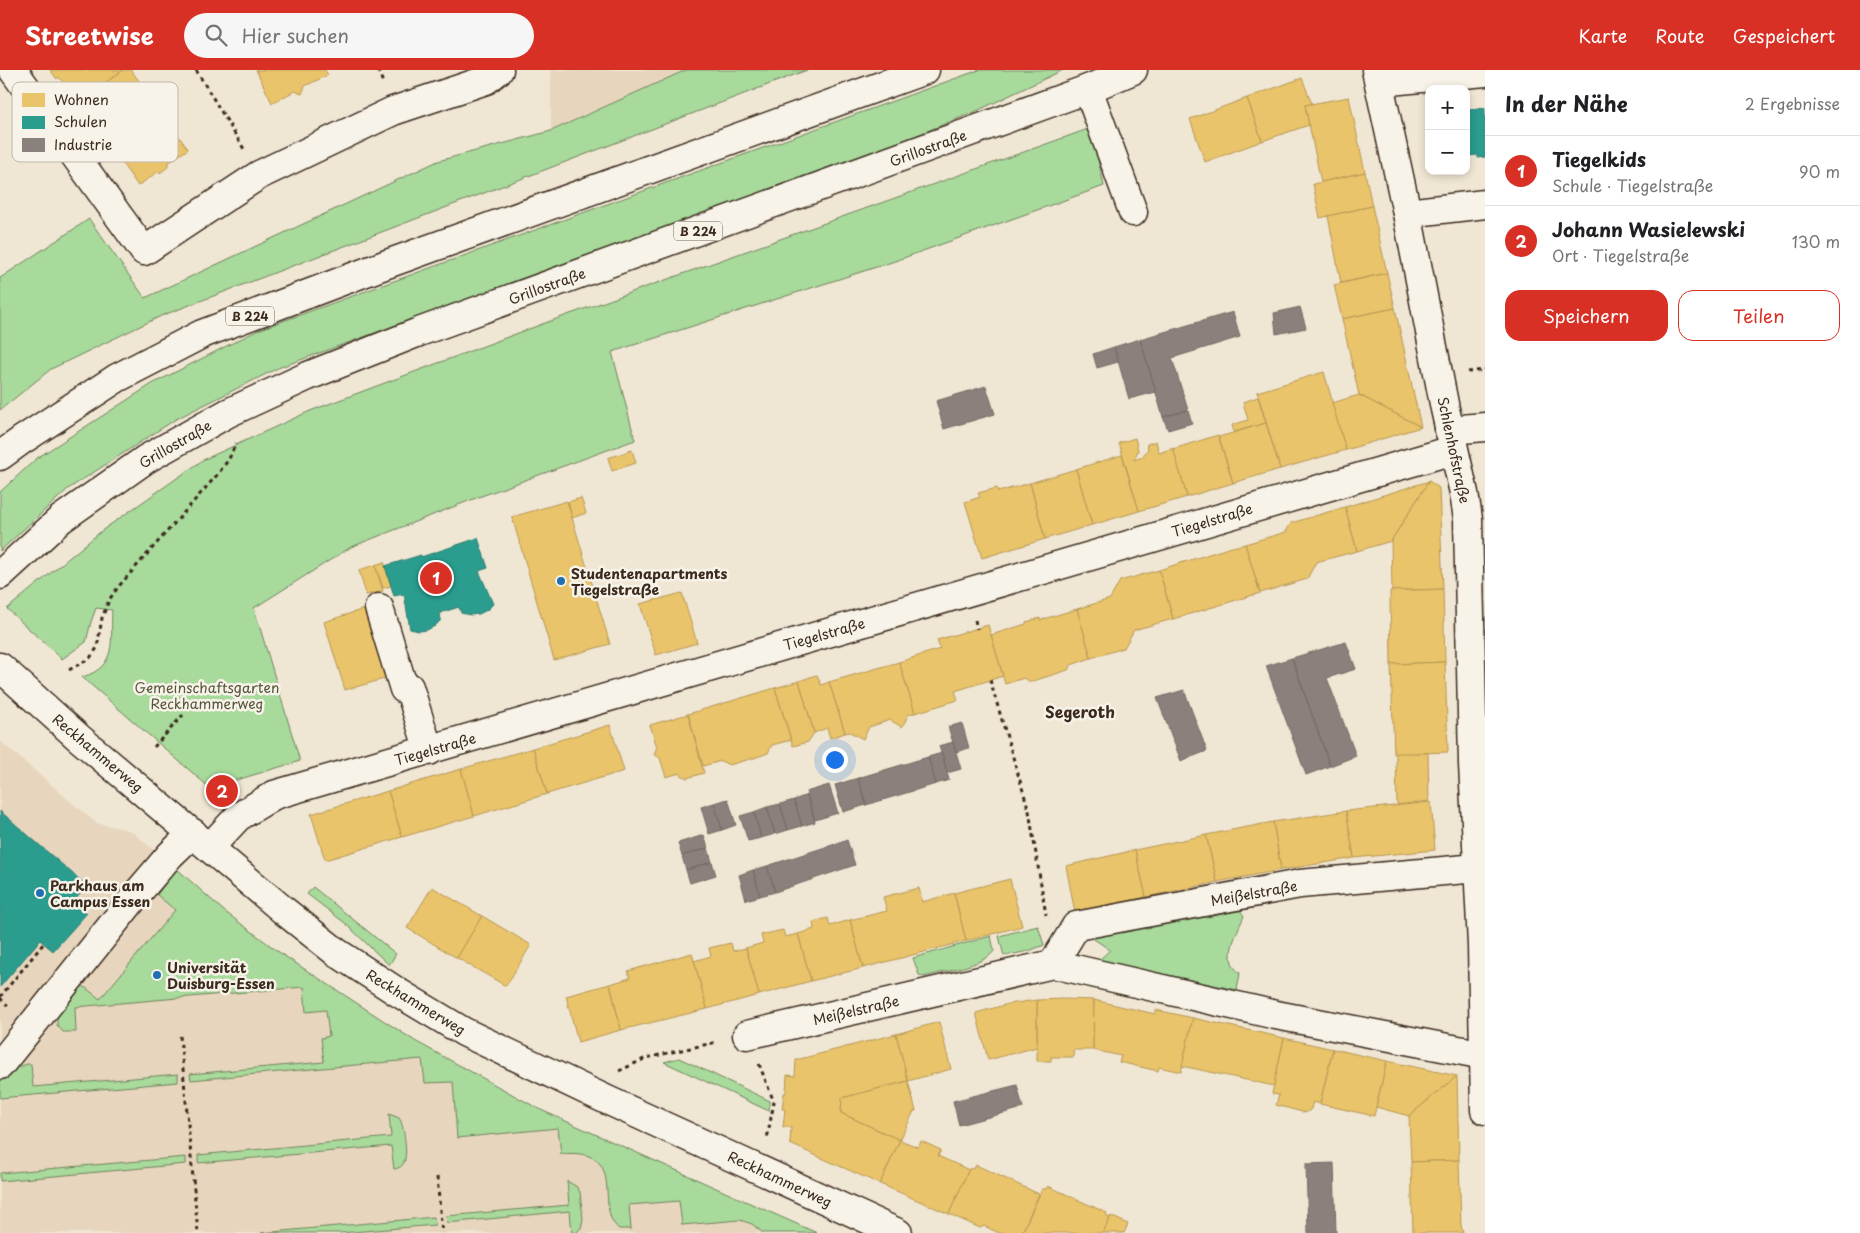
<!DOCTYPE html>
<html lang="de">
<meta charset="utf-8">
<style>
body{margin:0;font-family:"Playpen Sans",sans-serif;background:#f6f6f6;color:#202124}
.controls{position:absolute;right:15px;top:15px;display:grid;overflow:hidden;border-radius:10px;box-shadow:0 2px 8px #0003}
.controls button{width:45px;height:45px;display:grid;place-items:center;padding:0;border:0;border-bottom:1px solid #e0e0e0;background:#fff;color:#202124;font:25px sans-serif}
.you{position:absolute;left:834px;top:689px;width:18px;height:18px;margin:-12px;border:4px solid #fff;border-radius:50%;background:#1a73e8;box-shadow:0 0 0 8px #1a73e833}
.badge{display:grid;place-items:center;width:32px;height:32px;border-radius:50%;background:#d93025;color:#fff;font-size:16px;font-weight:700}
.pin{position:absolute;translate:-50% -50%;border:2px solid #fff;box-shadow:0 1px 5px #0006}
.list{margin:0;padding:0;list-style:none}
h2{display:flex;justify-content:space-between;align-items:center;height:65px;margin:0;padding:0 20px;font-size:21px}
h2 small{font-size:16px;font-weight:400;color:#757577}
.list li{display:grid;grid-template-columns:32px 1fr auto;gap:15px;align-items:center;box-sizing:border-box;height:70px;padding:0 20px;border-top:1px solid #e0e0e0}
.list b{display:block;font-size:19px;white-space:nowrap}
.list p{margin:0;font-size:16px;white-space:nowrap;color:#757577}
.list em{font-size:16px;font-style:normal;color:#757577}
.actions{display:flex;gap:10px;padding:15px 20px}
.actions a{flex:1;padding:11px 0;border:1px solid #d93025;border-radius:15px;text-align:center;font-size:18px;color:#d93025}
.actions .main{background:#d93025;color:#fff}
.icon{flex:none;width:28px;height:28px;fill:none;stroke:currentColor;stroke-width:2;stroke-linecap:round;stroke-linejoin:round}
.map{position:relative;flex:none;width:1485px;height:1163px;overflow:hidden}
header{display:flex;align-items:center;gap:30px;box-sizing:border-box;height:70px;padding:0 25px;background:#d93025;color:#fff}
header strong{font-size:24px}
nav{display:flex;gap:28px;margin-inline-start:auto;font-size:18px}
.search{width:350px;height:45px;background:#f6f6f6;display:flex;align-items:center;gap:12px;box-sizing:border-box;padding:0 18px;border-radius:28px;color:#757577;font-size:19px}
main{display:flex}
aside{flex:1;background:#fff}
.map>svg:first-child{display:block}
</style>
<header>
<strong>Streetwise</strong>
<div class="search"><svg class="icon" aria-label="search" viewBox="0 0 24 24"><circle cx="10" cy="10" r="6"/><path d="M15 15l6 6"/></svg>Hier suchen</div>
<nav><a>Karte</a><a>Route</a><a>Gespeichert</a></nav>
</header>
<main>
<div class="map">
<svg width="1485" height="1163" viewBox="0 0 1485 1163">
<rect width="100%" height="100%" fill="#f0e6d4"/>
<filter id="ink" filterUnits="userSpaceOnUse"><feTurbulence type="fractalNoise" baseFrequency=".02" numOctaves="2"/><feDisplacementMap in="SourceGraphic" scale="10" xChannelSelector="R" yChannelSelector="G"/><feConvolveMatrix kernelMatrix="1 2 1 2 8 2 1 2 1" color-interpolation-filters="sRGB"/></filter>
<g filter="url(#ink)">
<g fill="#e7d6bd">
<polygon points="551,0 686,0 551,61"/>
<polygon points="0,671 96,753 128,760 134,763 224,841 283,885 415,971 541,1040 817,1163 0,1163"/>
</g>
<g fill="#a7da9b" stroke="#71825c">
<polygon points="686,0 807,0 161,246 51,299 0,340 0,208 89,149 145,228 438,91 551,61"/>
<polygon points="979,0 1063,0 979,40 878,81 278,298 176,349 68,419 0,481 0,422 37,388 152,314 258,260"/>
<path d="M1091,58l13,58 -212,76 -280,90 23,88 -159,58 -125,49 -97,61 46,153 -90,27 -128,-111c37,-10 28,-39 30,-67l-16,-2 -5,14 -5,20 -24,17 -55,-50 97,-80 99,-69 107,-49 235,-88z"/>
<path d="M176,798l48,43 59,44 132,86 126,69 276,123h-54l-11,-9 -12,-4 -58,5 -3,-24 -50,4 2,24h-12c-27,-21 12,-82 -58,-75l-3,-26 -101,10 -4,-56 -28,1 -3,-24 -231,21 -1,-6 11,-1 123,-11 -3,-24 8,-2 -3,-26 -20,2 -2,-25 -229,20 1,25h-13l-6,-7v-8l4,-6 21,-26 18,14 75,-89 -18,-15z"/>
<polygon points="313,817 396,884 389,895 345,853 307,824"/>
<path d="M1239,839l5,7c-7,17 -23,44 -4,57l-3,17 -138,-30 11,-10 -19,-13z"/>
<polygon points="1038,856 1044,875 1029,881 1004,886 999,866"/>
<path d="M991,866l3,15c-11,15 -53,21 -70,26l-5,-2 -6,-17z"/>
<polygon points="679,988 770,1031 769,1041 664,992"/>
<polygon points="27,994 31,994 33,1017 178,1004 178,1012 0,1028 0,1011 11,1000"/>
<path d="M389,1044l10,4c5,6 9,37 5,44 -2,5 -5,6 -10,7l-3,-23 -193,17v-8l193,-18z"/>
<polygon points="186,1087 186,1094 0,1111 0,1103"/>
<polygon points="567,1111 577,1117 580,1122 583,1149 581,1158 576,1163 572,1163 570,1141 447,1153 446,1146 569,1135"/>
<polygon points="434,1147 435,1155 340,1163 261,1163"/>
</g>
<g fill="#e9c46a" stroke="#b59653">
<polygon points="50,0 123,0 78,33 59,7 57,9"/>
<polygon points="123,0 131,0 147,22 149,20 171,51 169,53 188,79 167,94 169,96 160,103 159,101 138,116 119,89 116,91 94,60 97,59 78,33"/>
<polygon points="256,0 325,0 328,5 305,16 302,24 295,21 272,33"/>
<polygon points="1302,8 1312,34 1305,35 1309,55 1262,71 1247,28"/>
<polygon points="1349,27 1365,102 1321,112 1305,35"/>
<polygon points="1247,28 1262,71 1205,92 1190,49"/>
<polygon points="1365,102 1372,136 1320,148 1313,114"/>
<polygon points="1372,136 1387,203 1341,213 1328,146"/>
<polygon points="1387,203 1395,238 1342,249 1334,215"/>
<polygon points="1395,238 1421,357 1359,325 1342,249"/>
<polygon points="1324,302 1346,380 1280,399 1257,322"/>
<polygon points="1359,325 1421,357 1346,380 1332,333"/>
<polygon points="1258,327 1266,353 1234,362 1232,355 1248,350 1243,332"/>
<polygon points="1266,353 1280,399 1233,413 1219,367"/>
<polygon points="1218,365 1233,413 1187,427 1173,379"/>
<polygon points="1135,368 1138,380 1134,390 1142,387 1148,379 1147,374 1156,371 1159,383 1173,378 1187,427 1139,441 1119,373"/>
<polygon points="632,380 636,393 612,401 608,388"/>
<polygon points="1122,385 1139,441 1092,455 1076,399"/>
<polygon points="1076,399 1092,455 1045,469 1030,413"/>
<polygon points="1429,411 1391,471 1357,481 1345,437"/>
<polygon points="1429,411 1439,418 1443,519 1392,521 1391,471"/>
<polygon points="1030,413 1045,469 982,488 965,432 980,427 978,423 997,418 998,422"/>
<polygon points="581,428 586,443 572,448 568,432"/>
<polygon points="567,431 610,574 554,590 512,447"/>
<polygon points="1345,437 1357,481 1316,492 1307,509 1260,523 1245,474 1286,462 1291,453"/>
<polygon points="1245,474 1260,523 1173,549 1159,500 1228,478"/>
<polygon points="384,492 391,516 383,518 375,495"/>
<polygon points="375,495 383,521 366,525 359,500"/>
<polygon points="1159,500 1173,549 1134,560 1124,578 1091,588 1077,539 1110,529 1120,511"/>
<polygon points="1443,519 1445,592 1391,594 1390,521"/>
<polygon points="682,523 697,573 656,585 640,534"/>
<polygon points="370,537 391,607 345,620 324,552"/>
<polygon points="1077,539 1091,588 1071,595 1068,600 1030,612 1024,608 1005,614 991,565 1026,554 1026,552 1040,548 1040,550"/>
<polygon points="988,555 1003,606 955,621 958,630 915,643 899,592 940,579 937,570"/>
<polygon points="899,592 915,643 909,644 902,657 890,650 869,657 863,669 850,662 845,663 829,612"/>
<polygon points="1445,592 1448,682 1394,684 1391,594"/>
<polygon points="816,605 817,605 821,615 829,612 845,663 830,668 827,658 814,663 799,611"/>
<polygon points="799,611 814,663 808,672 793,676 775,618"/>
<polygon points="775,618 791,670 772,675 768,683 754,688 729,695 721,691 703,696 688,644"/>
<polygon points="688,644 704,703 687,708 681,705 680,703 666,707 660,688 654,684 657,677 650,655"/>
<polygon points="610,655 624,701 547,724 533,678"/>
<polygon points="533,678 547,724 474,746 461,699"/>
<polygon points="1396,683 1428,683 1429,731 1397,735"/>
<polygon points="461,699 474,746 402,767 388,721"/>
<polygon points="388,721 402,767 325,790 311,744"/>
<polygon points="1431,732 1435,780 1354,788 1346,741"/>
<polygon points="1346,741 1354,788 1281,800 1273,752"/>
<polygon points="1273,752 1281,800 1217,812 1206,765"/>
<polygon points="1206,765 1217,812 1146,827 1135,780"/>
<polygon points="1135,780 1146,827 1075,843 1066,796"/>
<polygon points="1010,809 1022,856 966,871 954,823"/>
<polygon points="432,817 482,846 457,888 407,858"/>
<polygon points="919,818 922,832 954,823 966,871 863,898 850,850 887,841 883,827"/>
<polygon points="482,846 531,875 506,916 457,888"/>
<polygon points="828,848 830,856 850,850 863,898 811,911 798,864 814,859 813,852"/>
<polygon points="783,860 785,867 798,864 811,911 759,925 746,878 763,873 761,865"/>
<polygon points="731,873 733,881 746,878 759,925 707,939 694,891 711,886 709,878"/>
<polygon points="692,883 707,939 621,960 610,914 630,908 628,901"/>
<polygon points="610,914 621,960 578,972 566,926"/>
<polygon points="1063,929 1094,930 1093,980 1073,980 1074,987 1051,987 1051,991 1037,991 1037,930"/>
<polygon points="1037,930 1037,977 988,990 976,943 1008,934"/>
<polygon points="1094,930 1155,944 1156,940 1193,948 1181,1002 1159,997 1158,1001 1119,992 1121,986 1093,980"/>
<polygon points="1193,948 1284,968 1274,1016 1182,996"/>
<polygon points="939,952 951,999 908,1011 896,964"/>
<polygon points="896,964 908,1011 842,1028 841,1043 900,1070 880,1114 790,1074 791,1057 783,1057 785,1039 782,1039 784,1023 786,1023 787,1005 795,1006 796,990"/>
<polygon points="1284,968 1333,979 1320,1034 1313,1032 1311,1039 1306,1043 1276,1035 1279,1025 1272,1024"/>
<polygon points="1333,979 1387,991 1374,1046 1320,1034"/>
<polygon points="1387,991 1457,1006 1409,1046 1376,1037"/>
<polygon points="1457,1006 1459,1090 1411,1092 1409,1046"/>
<polygon points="908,1011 916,1041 914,1041 900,1070 841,1043 842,1028"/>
<polygon points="900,1070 918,1077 921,1071 941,1080 938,1086 969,1100 949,1144 880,1114"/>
<polygon points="1459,1090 1461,1155 1463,1163 1413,1163 1411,1092"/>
<polygon points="976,1095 1039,1124 1022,1163 999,1163 984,1156 980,1158 949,1144 969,1099 974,1098"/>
<polygon points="1048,1116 1107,1143 1106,1145 1110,1148 1103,1163 1022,1163 1042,1119 1046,1119"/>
<polygon points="1111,1146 1128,1154 1124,1163 1103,1163"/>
</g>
<g fill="#2a9d8f" stroke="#2f7a6d">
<polygon points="1485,38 1485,87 1478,88 1478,85 1466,86 1466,40"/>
<polygon points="478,468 488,498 479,501 493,534 487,540 479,544 470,545 461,543 459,537 440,543 441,550 435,556 427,560 419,561 410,559 404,524 394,526 385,496 421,485 421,487"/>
<polygon points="0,741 87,816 74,831 87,843 53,881 40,870 0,917"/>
</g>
<g fill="#8a817c" stroke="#726760">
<polygon points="1300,237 1306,258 1276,264 1274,243"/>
<polygon points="1233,242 1240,267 1172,288 1188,340 1163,347 1140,269"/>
<polygon points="1140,269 1156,322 1129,329 1114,277"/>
<polygon points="1114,277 1118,292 1097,298 1093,284"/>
<polygon points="986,316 995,344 944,359 936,331"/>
<polygon points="1188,340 1192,353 1168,360 1163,347"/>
<polygon points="1346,572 1356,599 1327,608 1356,686 1330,696 1292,588"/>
<polygon points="1292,588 1330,696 1306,705 1266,596"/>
<polygon points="1184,620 1207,681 1181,691 1157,628"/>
<polygon points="962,653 969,678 956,682 948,657"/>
<polygon points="953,672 961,699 947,703 939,676"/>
<polygon points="942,683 949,710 936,714 928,687"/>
<polygon points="928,687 936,714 866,735 858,708"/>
<polygon points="858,708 866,735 843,742 835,715"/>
<polygon points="829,715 838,743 815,750 806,722"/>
<polygon points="807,725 815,752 802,756 794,730"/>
<polygon points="728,729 736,755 722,760 714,733"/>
<polygon points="794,730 802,756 788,760 780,734"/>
<polygon points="714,733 722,760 709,764 701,737"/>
<polygon points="780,734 788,760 775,764 767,737"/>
<polygon points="767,737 775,764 761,768 754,742"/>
<polygon points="754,742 761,768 748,771 740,746"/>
<polygon points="704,765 708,778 682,786 678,773"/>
<polygon points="847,770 855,795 775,822 767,796"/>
<polygon points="708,778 712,792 686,800 682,786"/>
<polygon points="712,792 716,805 690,813 686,800"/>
<polygon points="767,796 775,822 760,826 753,800"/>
<polygon points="753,800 760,826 746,830 739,805"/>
<polygon points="1017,1015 1023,1038 959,1055 953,1031"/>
<polygon points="1334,1093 1336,1163 1308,1163 1306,1094"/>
</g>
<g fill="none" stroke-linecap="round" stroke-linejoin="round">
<defs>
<g id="minor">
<polyline points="13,0 144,181 259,105 393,41 486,10 499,0"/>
<polyline points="1376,0 1407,143 1445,339 1464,423 1468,449 1473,694 1482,875 1485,1040"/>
<polyline points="1379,12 1485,2"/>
<polyline points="1088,19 1133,142"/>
<polyline points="1407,143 1485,134"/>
<polyline points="1449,360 1485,357"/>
<polyline points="379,538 404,619 409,617 429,681"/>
<polyline points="0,597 79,668 283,840 336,882 399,923 464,962 607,1030 898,1163"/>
<polyline points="210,777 238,747 274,725 1453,380"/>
<polyline points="1053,894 1276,945 1484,985"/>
<polyline points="747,965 1053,894 1076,856 1300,814 1477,798"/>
<polyline points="0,995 141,819 170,785 193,763"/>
</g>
<g id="major">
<polyline points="0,386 22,370 117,308 202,264 387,194 925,0"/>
<polyline points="0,505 61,449 146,389 228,343 308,306 419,262 1088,19 1133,0"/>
</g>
</defs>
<use href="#minor" stroke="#3b2a1e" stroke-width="31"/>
<use href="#major" stroke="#3b2a1e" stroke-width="31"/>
<g stroke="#3b2a1e" stroke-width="3" stroke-dasharray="4 4" stroke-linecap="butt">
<polyline points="196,0 244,79"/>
<polyline points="378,0 383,13"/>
<polyline points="1468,302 1485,300"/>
<polyline points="975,550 977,559"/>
<polyline points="69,600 90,588 97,578 102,548 109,530 119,516 218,404 229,389 236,373"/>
<polyline points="990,610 1029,741 1046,845"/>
<polyline points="154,677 183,645"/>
<polyline points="0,927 44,873"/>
<polyline points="0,928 8,936"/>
<polyline points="180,966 198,1163"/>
<polyline points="759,994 774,1032 767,1069"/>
<polyline points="619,1001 646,988 717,972"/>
<polyline points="437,1107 442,1163"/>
</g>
<use href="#minor" stroke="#f7f3e8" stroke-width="28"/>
<use href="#major" stroke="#f7f3e8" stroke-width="28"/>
</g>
</g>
<g fill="#1f6fb2" stroke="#f7f3e8" stroke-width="2">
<circle cx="561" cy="511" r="5"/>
<circle cx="40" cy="823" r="5"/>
<circle cx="157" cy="905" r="5"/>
</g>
<g text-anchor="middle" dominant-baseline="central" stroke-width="5" stroke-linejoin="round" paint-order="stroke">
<g fill="#f7f3e8" stroke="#73665b" stroke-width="1">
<rect x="674" y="151.5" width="48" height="19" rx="4"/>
<rect x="226" y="236.5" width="48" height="19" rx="4"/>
</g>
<g font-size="12" font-weight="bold" fill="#3b2a1e">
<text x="698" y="161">B 224</text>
<text x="250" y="246">B 224</text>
</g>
<g font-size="14" fill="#3b2a1e" stroke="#f7f3e8">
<text transform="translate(928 78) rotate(-20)">Grillostraße</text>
<text transform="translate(547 216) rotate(-20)">Grillostraße</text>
<text transform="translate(175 374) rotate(-30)">Grillostraße</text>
<text transform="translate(1454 380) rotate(78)">Schlenhofstraße</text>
<text transform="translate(1212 450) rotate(-17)">Tiegelstraße</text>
<text transform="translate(824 564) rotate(-16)">Tiegelstraße</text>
<text transform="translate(435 679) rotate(-16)">Tiegelstraße</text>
<text transform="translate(98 683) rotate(40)">Reckhammerweg</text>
<text transform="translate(1254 823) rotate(-10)">Meißelstraße</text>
<text transform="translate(416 932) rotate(31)">Reckhammerweg</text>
<text transform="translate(856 940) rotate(-13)">Meißelstraße</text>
<text transform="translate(780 1109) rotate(25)">Reckhammerweg</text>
</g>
<g font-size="14" font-weight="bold" fill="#3b2a1e" stroke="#f7f3e8" text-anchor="start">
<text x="571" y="503">Studentenapartments<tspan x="571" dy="16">Tiegelstraße</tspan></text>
<text x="50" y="815">Parkhaus am<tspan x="50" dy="16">Campus Essen</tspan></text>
<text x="167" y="897">Universität<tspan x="167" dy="16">Duisburg-Essen</tspan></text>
</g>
<g font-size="14" fill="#56563d" stroke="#f7f3e8">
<text x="207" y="617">Gemeinschaftsgarten<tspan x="207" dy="16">Reckhammerweg</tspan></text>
</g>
<g font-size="16" font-weight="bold" fill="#3b2a1e" stroke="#f7f3e8">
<text x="1080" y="641">Segeroth</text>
</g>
</g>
<rect x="12" y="12" width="166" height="80" rx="8" fill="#f7f3e8" stroke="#bfb7ab" stroke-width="1"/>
<rect x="22" y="23" width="23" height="14" fill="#e9c46a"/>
<rect x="22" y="46" width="23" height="13" fill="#2a9d8f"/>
<rect x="22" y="68" width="23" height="14" fill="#8a817c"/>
<g font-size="14" fill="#3b2a1e">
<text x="54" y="35">Wohnen</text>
<text x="54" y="57">Schulen</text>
<text x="54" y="80">Industrie</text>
</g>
</svg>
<div class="controls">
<button>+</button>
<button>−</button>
</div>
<div class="you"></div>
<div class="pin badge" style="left:436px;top:508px">1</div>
<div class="pin badge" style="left:222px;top:721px">2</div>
</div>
<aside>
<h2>In der Nähe<small>2 Ergebnisse</small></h2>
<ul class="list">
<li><span class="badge">1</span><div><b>Tiegelkids</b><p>Schule · Tiegelstraße</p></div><em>90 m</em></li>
<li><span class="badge">2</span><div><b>Johann Wasielewski</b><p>Ort · Tiegelstraße</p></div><em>130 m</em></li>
</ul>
<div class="actions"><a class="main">Speichern</a><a>Teilen</a></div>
</aside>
</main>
